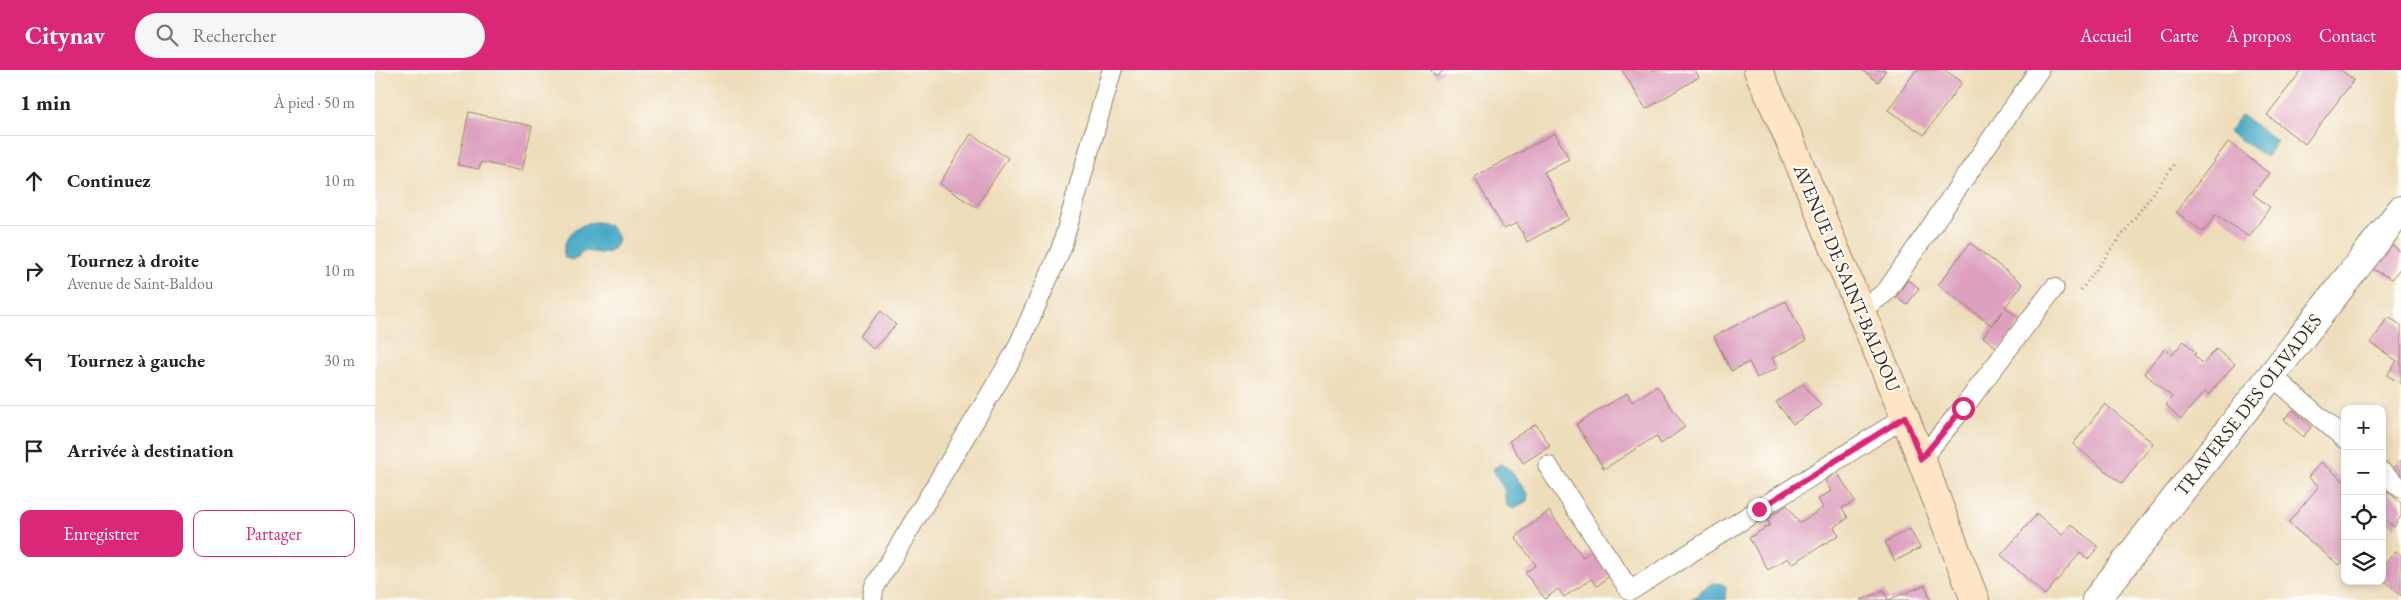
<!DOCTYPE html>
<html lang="fr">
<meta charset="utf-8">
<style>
body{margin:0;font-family:"EB Garamond",serif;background:#f6f6f6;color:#222}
.controls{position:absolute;right:15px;bottom:15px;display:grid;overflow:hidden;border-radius:10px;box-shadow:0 2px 8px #0003}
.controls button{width:45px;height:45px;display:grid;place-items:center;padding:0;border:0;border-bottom:1px solid #e0e0e0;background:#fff;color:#222;font:25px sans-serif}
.stop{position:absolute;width:15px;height:15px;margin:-11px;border:4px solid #db2777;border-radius:50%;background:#fff}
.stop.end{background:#db2777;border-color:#fff;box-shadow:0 1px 5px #0008}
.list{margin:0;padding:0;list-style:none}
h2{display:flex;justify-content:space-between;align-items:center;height:65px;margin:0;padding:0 20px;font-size:21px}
h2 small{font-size:16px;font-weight:400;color:#767676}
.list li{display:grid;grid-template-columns:32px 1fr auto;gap:15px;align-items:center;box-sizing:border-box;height:90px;padding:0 20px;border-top:1px solid #e0e0e0}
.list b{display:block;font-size:19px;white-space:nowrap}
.list p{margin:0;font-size:16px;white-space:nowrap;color:#767676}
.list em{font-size:16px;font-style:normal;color:#767676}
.actions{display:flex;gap:10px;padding:15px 20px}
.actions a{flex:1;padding:11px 0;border:1px solid #db2777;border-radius:10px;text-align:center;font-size:18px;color:#db2777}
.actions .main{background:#db2777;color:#fff}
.icon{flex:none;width:28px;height:28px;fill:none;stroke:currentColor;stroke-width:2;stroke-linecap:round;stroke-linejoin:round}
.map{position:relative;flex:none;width:2026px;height:530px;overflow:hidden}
header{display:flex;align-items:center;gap:30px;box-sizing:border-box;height:70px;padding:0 25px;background:#db2777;color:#fff}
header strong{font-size:24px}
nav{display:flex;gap:28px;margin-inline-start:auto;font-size:18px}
.search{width:350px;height:45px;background:#f6f6f6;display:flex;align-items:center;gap:12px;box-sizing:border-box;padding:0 18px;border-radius:28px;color:#767676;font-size:19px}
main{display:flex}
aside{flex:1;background:#fff}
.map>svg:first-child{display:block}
</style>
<header>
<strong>Citynav</strong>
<div class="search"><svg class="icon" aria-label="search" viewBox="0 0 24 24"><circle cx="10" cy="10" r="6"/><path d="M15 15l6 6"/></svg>Rechercher</div>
<nav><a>Accueil</a><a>Carte</a><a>À propos</a><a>Contact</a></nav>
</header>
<main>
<aside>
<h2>1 min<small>À pied · 50 m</small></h2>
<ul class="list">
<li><svg class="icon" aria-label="ahead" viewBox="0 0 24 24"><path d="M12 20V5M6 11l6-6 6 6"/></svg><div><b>Continuez</b></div><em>10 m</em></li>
<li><svg class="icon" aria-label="right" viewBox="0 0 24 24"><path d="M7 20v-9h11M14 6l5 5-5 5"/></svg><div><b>Tournez à droite</b><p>Avenue de Saint-Baldou</p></div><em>10 m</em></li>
<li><svg class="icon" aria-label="left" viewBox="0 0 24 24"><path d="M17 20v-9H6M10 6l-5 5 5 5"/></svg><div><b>Tournez à gauche</b></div><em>30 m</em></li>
<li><svg class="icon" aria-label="arrive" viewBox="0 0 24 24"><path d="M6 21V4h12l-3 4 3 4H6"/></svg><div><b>Arrivée à destination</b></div></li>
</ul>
<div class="actions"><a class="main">Enregistrer</a><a>Partager</a></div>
</aside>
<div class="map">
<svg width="2026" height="530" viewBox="0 0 2026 530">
<rect width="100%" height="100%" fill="#fdfcf7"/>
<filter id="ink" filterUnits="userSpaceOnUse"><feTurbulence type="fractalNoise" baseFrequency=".02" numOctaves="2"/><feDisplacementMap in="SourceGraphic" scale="10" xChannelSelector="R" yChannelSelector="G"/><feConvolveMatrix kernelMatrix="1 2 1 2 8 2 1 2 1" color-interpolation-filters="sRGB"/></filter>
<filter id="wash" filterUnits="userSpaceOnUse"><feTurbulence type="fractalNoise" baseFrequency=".0096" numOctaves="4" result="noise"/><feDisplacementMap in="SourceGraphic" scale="20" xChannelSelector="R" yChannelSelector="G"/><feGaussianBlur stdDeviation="1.12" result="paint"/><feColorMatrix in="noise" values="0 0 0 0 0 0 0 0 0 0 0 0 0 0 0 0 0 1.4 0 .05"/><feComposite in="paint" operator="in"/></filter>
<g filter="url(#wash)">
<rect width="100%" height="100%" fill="#eeddba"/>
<g fill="#45a7c5" stroke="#406872">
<polygon points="1866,45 1902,71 1891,87 1854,62"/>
<path d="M220,152c13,1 20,5 23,18 -8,22 -22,9 -37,12l-3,6 -6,2 -7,-2c-6,-19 12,-34 30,-36z"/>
<polygon points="1126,394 1135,400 1153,424 1152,431 1138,439 1131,435 1129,419 1119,402 1119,398"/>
<polygon points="1338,513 1347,514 1351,517 1350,530 1315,530"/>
</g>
<g id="blocks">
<g fill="#dda0bf">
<polygon points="1055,0 1069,0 1061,7"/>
<polygon points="1247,0 1320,0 1324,7 1271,39"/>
<polygon points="1487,0 1511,0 1503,12"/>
<polygon points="1541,0 1570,0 1587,12 1549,65 1513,40"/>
<polygon points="1927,0 1966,0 1979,10 1930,74 1892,45"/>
<polygon points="94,42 157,56 147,101 106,92 104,99 83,95"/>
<polygon points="1180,63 1194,89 1169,102 1194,149 1152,172 1142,153 1129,159 1099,107"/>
<polygon points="596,64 633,88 601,137 564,114"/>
<polygon points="1853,72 1894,103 1878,124 1895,137 1874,167 1841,144 1828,162 1801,142"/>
<polygon points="2013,172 2026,182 2026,197 2017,209 1992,196"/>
<polygon points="1595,173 1648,214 1630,237 1647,250 1625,280 1608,267 1628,241 1616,255 1563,215"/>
<polygon points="1533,210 1544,218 1532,235 1521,227"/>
<polygon points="1411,231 1431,271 1397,288 1402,298 1382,308 1374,292 1356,301 1339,266"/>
<polygon points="506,241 521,255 498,279 484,266"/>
<polygon points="2013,247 2026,255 2026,314 2012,305 2022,291 1996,273"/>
<polygon points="1809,271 1821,283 1819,285 1828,294 1841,279 1860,294 1833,325 1830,321 1806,349 1791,335 1797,327 1769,303 1790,278 1797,285"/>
<polygon points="1428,314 1446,336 1418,354 1401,332"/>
<polygon points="1282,316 1310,357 1286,374 1281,366 1229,399 1201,354 1252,323 1257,332"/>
<polygon points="1730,334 1778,373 1747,414 1698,374"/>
<polygon points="1918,340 1936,357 1928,367 1909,349"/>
<polygon points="1161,354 1175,376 1148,393 1134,371"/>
<polygon points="2026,389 2026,407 2017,400"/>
<polygon points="1946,392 1970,412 1970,489 1964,495 1913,453 1944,416 1933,407"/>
<polygon points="1462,402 1480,431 1467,438 1473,448 1459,457 1464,465 1417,494 1413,488 1393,500 1374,468 1395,455 1392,449 1412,435 1424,453 1448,438 1443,429 1456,421 1450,411"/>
<polygon points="2007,417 2026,433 2026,446 2019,457 2007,447"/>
<polygon points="1174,441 1208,487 1219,479 1237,504 1222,516 1216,509 1189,527 1183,519 1170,529 1150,503 1161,495 1140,467"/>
<polygon points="1662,444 1687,465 1696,454 1723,477 1713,489 1705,483 1670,525 1626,485"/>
<polygon points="1535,459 1545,478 1520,491 1510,472"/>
<polygon points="2021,481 2026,485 2026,526 2007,508 2007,496"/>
<polygon points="1550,515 1556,530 1513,530"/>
<polygon points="1509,520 1513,530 1486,530"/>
</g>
</g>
</g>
<g filter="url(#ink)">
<use href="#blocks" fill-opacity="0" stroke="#94846c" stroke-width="1"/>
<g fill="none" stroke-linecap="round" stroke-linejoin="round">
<defs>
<g id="lane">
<polyline points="1486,240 1511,222 1664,0"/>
<polyline points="1896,305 1970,369"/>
<polyline points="1546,389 1588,338 1679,218"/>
<polyline points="1173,396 1255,521 1530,347"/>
<polyline points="2007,402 2026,418"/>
<polyline points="497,530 499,518 640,283 686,179 737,0"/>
</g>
<polyline id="street" points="1721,530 2026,140"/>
<polyline id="secondary" points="1383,0 1412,64 1530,347 1600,530"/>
</defs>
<use href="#lane" stroke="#94846c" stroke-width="21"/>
<use href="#street" stroke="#94846c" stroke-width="30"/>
<use href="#secondary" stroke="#94846c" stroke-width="30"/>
<polyline stroke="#94846c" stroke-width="3" stroke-dasharray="1 4" stroke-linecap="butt" points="1706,220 1799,95"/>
<use href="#lane" stroke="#fff" stroke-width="19"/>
<use href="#street" stroke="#fff" stroke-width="28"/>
<use href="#secondary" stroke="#fde5c5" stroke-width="28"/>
</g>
</g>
<g fill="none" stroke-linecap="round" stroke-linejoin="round" filter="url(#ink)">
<polyline stroke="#db2777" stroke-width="6" points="1384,439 1530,347 1546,389 1588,338"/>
</g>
<g text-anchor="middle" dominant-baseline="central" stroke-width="4.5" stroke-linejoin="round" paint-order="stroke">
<g font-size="19" fill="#3b2a1e" stroke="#fdfcf7">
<text transform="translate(1472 208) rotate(67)">AVENUE DE SAINT-BALDOU</text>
<text transform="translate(1873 335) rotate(-52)">TRAVERSE DES OLIVADES</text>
</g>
</g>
</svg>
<div class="controls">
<button>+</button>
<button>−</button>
<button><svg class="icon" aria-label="locate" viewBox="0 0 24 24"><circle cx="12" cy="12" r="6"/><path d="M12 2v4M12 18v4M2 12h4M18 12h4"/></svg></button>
<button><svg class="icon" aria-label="layers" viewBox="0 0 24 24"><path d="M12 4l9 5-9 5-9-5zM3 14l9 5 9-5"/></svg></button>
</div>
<div class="stop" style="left:1588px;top:338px"></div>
<div class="stop end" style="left:1384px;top:439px"></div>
</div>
</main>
